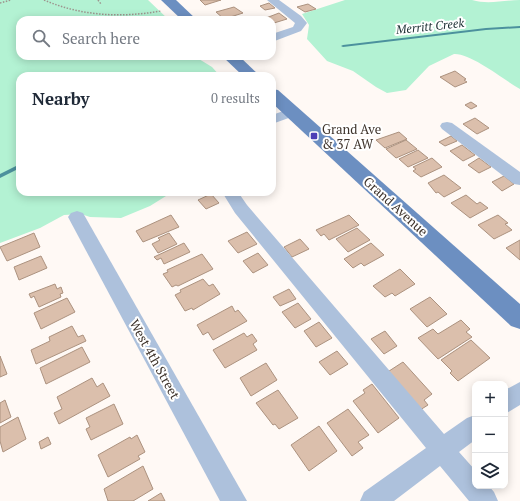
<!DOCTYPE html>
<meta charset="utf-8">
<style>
body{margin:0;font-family:"PT Serif",serif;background:#f6f6f7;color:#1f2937}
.controls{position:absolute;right:12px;bottom:12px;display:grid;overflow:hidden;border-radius:8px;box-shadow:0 2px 10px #0003}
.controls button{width:36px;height:36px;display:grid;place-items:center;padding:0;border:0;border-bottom:1px solid #e0e1e3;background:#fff;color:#1f2937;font:20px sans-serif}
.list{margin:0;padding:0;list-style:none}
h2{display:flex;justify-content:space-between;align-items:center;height:52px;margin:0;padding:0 16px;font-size:17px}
h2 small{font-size:13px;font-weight:400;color:#747a83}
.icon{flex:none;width:22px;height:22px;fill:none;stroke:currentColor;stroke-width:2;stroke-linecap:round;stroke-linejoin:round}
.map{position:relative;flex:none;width:520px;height:501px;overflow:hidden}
.search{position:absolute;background:#fff;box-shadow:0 2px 10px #0003;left:16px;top:16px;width:260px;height:44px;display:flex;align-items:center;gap:10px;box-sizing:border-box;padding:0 14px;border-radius:12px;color:#747a83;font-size:15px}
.panel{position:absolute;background:#fff;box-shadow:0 2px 10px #0003;left:16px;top:72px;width:260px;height:124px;border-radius:12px}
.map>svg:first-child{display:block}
</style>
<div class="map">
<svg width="520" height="501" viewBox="0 0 520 501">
<rect width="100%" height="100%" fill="#fff9f5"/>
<g fill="#b3f2d3">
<polygon points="0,0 148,0 169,20 20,20 20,56 194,56 212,67 220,76 20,76 20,192 169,192 166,196 150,206 121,218 90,217 81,214 64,215 40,228 0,243"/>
<path d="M345,0h127c17,5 31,0 48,0v89c-16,-9 -49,-36 -66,-35l-25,12 -23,24 -19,3 -11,-6 -23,-16 -26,-10 -20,-22 2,-14 -7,-11z"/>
</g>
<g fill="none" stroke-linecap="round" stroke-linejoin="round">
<g fill="#4c919d" fill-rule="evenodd">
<polygon points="520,26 520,28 486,30 343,47 341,46 343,45 486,28"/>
<polygon points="20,164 20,168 0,178 0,174"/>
</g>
</g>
<g fill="#dbbfac" stroke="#ac927f">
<polygon points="200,0 221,0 205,5"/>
<polygon points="269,3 275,8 265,10 260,6"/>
<polygon points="308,4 316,9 305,12 297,7"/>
<polygon points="234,7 243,13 224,19 216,12"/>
<polygon points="279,13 287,19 274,23 272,20 266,18"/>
<polygon points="455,71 466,79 464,80 467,82 455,87 440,77"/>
<polygon points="471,102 477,106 471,109 465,105"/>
<polygon points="475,118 489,128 477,134 463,124"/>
<polygon points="399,132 407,139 385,148 376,140"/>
<polygon points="451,136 457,141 445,146 439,142"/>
<polygon points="406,140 417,149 396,158 386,149"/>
<polygon points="462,145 475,155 463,161 450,151"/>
<polygon points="418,150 428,158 408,167 399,159"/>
<polygon points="432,158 442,167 421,177 413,171 416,169 413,167"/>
<polygon points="479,158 491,167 479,173 468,165"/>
<polygon points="444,175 461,188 444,197 438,192 436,193 428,183"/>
<polygon points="504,176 514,184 502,191 492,182"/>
<polygon points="211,194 219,203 206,209 198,200"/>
<polygon points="466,195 477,204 480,202 488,208 470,218 451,203"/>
<polygon points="171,215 179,227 143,242 136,231"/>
<polygon points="349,215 359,225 329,240 324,234 321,236 316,230"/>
<polygon points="498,215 508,223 505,224 512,230 494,239 478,225"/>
<polygon points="357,228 370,240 348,252 336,239"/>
<polygon points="247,232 257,244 238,253 228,241"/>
<polygon points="34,233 40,247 7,261 0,247"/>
<polygon points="169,233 177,244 158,253 152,244 160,240 158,238"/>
<polygon points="300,239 309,249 292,257 284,247"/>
<polygon points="520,240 520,260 506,248"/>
<polygon points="184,243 190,252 164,264 161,258 157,260 154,257"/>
<polygon points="371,243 384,255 364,266 361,263 353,268 344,259"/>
<polygon points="258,253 268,265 253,273 243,261"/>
<polygon points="202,254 213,269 178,286 176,285 172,287 163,274 168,272 167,270"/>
<polygon points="41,256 47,268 19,280 14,267"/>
<polygon points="400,269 415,284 395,296 392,293 385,297 373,286"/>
<polygon points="203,279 209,286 213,284 220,294 193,310 192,308 185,311 175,295 181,292 180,290"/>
<polygon points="55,284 57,289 61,287 63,293 60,294 61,297 39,307 34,296 31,298 29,294"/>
<polygon points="289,289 296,299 280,306 273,297"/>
<polygon points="430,297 447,314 427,327 410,309"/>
<polygon points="67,298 75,312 41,329 34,313"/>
<polygon points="298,303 311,319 295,328 282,312"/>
<polygon points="232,306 235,312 238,310 247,321 213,340 208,332 203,335 197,325"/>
<polygon points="461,320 470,329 466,332 472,337 438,359 418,338 433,329 438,334"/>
<polygon points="319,322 332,338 316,347 304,331"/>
<polygon points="72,326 78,337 83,335 86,341 36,364 31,350 50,341 49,337"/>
<polygon points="385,331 397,346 384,354 371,339"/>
<polygon points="244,333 247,337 252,334 257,341 253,344 257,350 225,368 213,350"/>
<polygon points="471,340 490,358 458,381 450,373 452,371 441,360"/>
<polygon points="82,347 90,362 46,384 40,368"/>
<polygon points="337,351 348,364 330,375 319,362"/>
<polygon points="0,356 7,374 0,377"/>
<polygon points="403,362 432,394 424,400 428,405 420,410 386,373"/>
<polygon points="266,363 277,380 251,396 240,378"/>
<polygon points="92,378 97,387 103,383 110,396 59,424 54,413 62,409 57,397"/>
<polygon points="372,384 399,418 378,433 353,401 365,393 363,390"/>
<polygon points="278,390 298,418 279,429 275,424 273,425 256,403"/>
<polygon points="5,400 11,417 0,423 0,403"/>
<polygon points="114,404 123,424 91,440 86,429 90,427 86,418"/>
<polygon points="348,409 369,435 358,442 363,448 352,456 327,423"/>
<polygon points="18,417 26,439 3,452 0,441 0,427"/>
<polygon points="319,426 337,451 309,471 291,445"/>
<polygon points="137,435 145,452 138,456 140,459 108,477 98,455 130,437 131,439"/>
<polygon points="48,437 51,444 41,449 39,442"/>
<polygon points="143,466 153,489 133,501 108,501 104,489"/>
<polygon points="161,493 165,501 148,501"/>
</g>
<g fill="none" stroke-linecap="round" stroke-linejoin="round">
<g stroke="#9d948e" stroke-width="1.5" stroke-dasharray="1.5 1.5" stroke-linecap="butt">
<path d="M44,0c37,16 77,18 117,11"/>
<polyline points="98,0 101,4"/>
<polyline points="0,3 11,0"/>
</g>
<g fill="#adc1dc" fill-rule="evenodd">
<polygon points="267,0 279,0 301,16 307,23 301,31 272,42 272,34 293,27 295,23"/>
<polygon points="292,108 297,109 299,112 297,115 272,124 272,115"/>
<polygon points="447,122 452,123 520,172 520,185 514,184 442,129 440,126 442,123"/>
<polygon points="222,192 238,192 247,205 444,434 467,418 475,415 475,440 459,452 475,470 475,486 489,486 494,492 498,501 469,501 440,466 394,501 360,501 364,492 426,448 235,213"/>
<polygon points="77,211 83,213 247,501 220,501 68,217 71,213"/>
<polygon points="520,382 520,405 505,414 505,390"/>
</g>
<g fill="#6c8fc1" fill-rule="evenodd">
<polygon points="161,0 176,0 197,20 182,20"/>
<polygon points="222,56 239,56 260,76 243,76"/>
<polygon points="272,89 278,90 520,304 520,329 511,326 272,103"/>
</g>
</g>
<rect fill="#4d3fb6" stroke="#fff" stroke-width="1.5" x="310" y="132" width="8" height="8" rx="2"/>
<g text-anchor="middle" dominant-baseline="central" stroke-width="4" stroke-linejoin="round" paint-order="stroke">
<g font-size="12" font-style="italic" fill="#1a2d31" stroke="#fff">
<text transform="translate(430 26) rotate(-6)">Merritt Creek</text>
</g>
<g font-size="13" fill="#3e332b" stroke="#fff" text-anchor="start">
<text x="322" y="129">Grand Ave<tspan x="322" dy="15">&amp; 37 AW</tspan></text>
</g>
<g font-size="13" fill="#3e332b" stroke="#fff">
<text transform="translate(396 206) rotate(42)">Grand Avenue</text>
<text transform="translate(155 359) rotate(61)">West 4th Street</text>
</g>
</g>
</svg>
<div class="controls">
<button>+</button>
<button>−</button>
<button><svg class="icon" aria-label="layers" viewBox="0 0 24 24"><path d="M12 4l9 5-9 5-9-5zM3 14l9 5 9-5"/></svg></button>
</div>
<div class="search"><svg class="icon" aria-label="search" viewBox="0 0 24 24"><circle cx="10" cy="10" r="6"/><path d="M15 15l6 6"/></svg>Search here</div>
<section class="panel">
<h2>Nearby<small>0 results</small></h2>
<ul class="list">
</ul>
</section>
</div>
